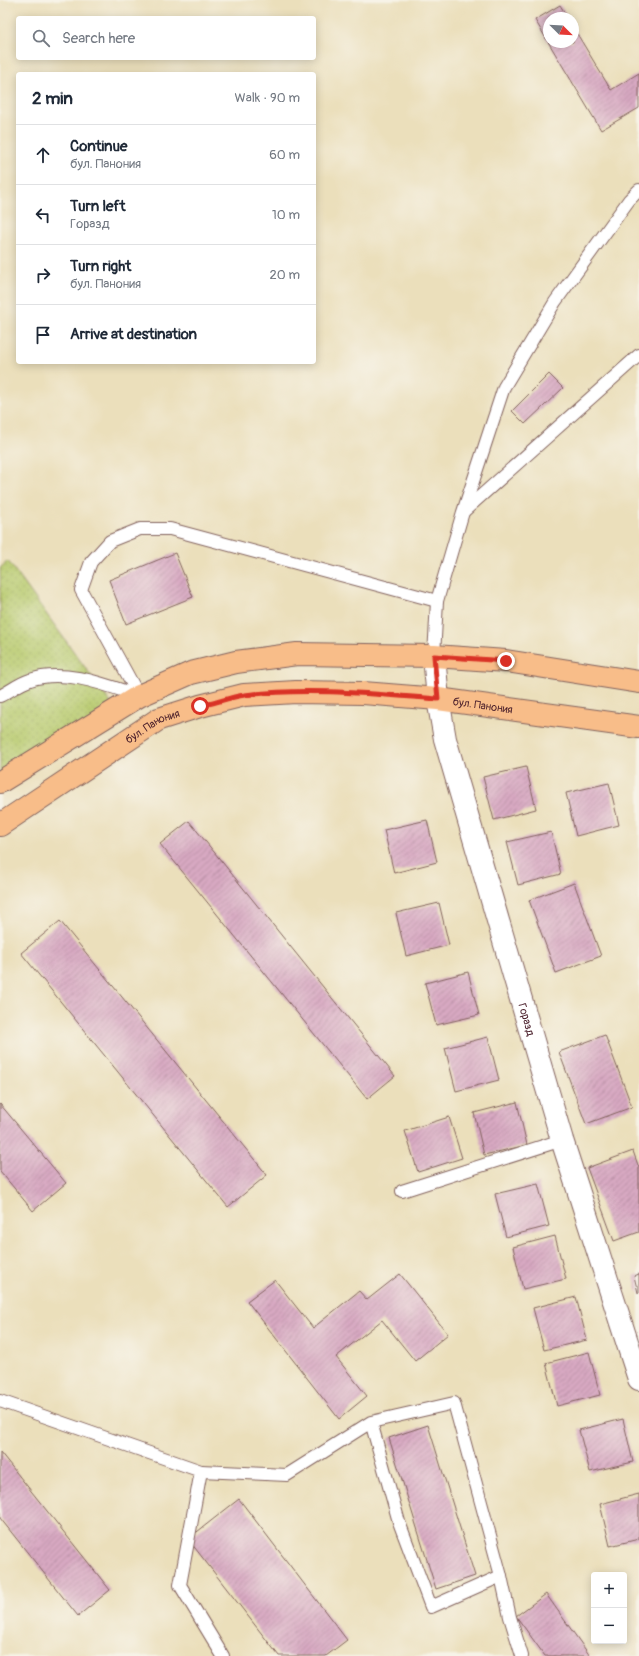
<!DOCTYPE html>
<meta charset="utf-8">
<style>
body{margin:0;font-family:Pangolin,sans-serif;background:#f2f2f3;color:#1f2937}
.controls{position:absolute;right:12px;bottom:12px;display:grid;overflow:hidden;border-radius:4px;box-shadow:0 2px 10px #0003}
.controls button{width:36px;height:36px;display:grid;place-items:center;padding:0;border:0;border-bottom:1px solid #e0e1e3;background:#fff;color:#1f2937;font:20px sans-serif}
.compass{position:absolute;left:543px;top:12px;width:36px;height:36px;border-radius:50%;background:#fff;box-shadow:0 2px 10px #0003;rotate:114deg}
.stop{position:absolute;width:12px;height:12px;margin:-9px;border:3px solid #d93025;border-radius:50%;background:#fff}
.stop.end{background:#d93025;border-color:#fff;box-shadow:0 1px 4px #0008}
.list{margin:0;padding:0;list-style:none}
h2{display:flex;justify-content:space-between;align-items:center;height:52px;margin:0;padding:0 16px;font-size:17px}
h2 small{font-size:13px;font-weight:400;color:#747a83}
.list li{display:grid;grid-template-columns:26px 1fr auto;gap:12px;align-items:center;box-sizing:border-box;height:60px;padding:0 16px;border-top:1px solid #e0e1e3}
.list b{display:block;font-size:15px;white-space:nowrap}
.list p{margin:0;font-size:13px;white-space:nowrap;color:#747a83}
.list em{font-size:13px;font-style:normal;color:#747a83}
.icon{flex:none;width:22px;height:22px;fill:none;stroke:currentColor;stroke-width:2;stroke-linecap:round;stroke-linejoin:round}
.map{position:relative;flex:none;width:639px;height:1656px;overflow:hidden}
.search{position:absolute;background:#fff;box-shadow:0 2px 10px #0003;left:16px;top:16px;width:300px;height:44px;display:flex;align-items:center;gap:10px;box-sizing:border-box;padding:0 14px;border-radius:4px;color:#747a83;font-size:15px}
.panel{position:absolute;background:#fff;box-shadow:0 2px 10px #0003;left:16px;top:72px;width:300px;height:292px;border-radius:4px}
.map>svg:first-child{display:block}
</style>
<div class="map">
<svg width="639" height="1656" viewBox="0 0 639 1656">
<defs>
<pattern id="green-dots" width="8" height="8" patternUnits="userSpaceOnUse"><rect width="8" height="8" fill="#b7ca6d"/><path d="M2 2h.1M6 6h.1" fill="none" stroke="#9fad5f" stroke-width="1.8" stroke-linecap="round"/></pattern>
<pattern id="building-hatch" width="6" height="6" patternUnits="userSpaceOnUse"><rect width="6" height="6" fill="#d8a9c2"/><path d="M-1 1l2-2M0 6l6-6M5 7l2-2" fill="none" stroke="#b1899e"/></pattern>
</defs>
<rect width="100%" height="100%" fill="#f7f3e8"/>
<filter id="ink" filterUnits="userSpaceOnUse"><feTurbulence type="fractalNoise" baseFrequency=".025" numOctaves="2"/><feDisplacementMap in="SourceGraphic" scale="8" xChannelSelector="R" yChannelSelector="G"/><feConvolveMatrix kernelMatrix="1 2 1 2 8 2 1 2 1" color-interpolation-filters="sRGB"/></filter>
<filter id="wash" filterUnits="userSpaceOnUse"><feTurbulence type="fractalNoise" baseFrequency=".012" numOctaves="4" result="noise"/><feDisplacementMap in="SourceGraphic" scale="16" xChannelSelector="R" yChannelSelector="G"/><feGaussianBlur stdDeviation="0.9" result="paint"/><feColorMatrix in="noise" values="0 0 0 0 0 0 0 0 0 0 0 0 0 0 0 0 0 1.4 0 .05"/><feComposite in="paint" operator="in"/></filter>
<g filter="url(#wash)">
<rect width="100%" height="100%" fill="#ebdfbb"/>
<polygon fill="url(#green-dots)" stroke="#80744c" points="8,561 116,710 0,782 0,568"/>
<g id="blocks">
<g fill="url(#building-hatch)">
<polygon points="560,5 568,18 549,18 549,42 573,42 573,27 611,90 639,73 639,108 601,130 535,20"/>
<polygon points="549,374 563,388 525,424 512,411"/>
<polygon points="175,553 193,597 126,624 109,580"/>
<polygon points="526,767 536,809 494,820 483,777"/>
<polygon points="609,783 619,825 576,836 566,793"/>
<polygon points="427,820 437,862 394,873 384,830"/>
<polygon points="189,821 395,1076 367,1099 160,844"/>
<polygon points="551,832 561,874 518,885 507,842"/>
<polygon points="574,883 601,956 556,973 529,900"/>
<polygon points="439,903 449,945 406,956 396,913"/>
<polygon points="60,921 267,1175 228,1207 21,953"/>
<polygon points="468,972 479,1015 436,1025 425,983"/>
<polygon points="605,1035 632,1107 586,1124 559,1052"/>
<polygon points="488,1037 499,1080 456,1091 445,1048"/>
<polygon points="517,1102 527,1145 484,1155 474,1113"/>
<polygon points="0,1104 66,1183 33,1211 0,1171"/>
<polygon points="449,1117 462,1158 418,1172 405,1131"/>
<polygon points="633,1151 639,1168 639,1232 614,1241 587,1168"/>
<polygon points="538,1184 549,1226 506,1237 495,1194"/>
<polygon points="555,1236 566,1279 523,1289 513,1247"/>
<polygon points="400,1274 448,1334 415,1361 382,1320 336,1357 367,1396 339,1419 247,1301 275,1280 313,1328 359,1291 367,1300"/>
<polygon points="639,1274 639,1293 638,1293 634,1276"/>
<polygon points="576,1297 587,1340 544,1350 533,1308"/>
<polygon points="589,1352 600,1395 557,1406 546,1363"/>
<polygon points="623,1419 633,1462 590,1472 579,1430"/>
<polygon points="428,1425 475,1576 436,1589 389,1438"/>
<polygon points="0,1452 110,1590 78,1616 0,1518"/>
<polygon points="639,1494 639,1539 610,1546 600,1504"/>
<polygon points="239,1499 347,1640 326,1656 279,1656 188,1539"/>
<polygon points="546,1594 590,1656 545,1656 516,1616"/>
</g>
</g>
</g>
<g filter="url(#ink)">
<use href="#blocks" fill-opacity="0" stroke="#82625d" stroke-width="1"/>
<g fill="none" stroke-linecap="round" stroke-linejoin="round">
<defs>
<g id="lane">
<polyline points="464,511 639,355"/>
<polyline points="434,656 437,601 463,512 504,387 555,302 629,200 639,190"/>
<path d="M0,696c10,-5 20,-13 30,-16 34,-12 76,5 109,16"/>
<polyline points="139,696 81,590 91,562 110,541 140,529 170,529 437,601"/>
<polyline points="402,1191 562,1140"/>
<polyline points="0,1401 201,1471 180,1585 223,1656"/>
<polyline points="201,1471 287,1475 371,1422 399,1522 431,1607 501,1576 454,1403 371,1422"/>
<polyline points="501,1576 510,1617 522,1656"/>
</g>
<g id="street">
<path id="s1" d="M434,656l4,43 7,40 117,401 77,239"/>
</g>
<g id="primary">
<polyline points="0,782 139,696 191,673 236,662 297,654 434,656 506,661 639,682"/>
<path id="s2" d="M0,825l159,-106 41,-13 44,-11 52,-3 67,1 75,6 201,28"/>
</g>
</defs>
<use href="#lane" stroke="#82625d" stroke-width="14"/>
<use href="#street" stroke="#82625d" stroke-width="24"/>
<use href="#primary" stroke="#82625d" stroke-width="24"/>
<use href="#lane" stroke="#fff" stroke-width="12"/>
<use href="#street" stroke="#fff" stroke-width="22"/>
<use href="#primary" stroke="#f8bd89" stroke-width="22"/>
</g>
</g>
<g fill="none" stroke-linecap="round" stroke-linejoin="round" filter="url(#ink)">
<path stroke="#d93025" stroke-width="5" d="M200,706c15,-3 30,-9 45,-11 64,-8 129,-1 193,4l-4,-43 72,5"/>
</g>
<g text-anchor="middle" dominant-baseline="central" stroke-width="3" stroke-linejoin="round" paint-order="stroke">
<g font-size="11" fill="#4a1f2b" stroke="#f7f3e8">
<text stroke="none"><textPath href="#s2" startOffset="519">бул. Панония</textPath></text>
<text stroke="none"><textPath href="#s2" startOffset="182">бул. Панония</textPath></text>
<text stroke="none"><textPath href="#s1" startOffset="376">Горазд</textPath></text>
</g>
</g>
</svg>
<div class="controls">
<button>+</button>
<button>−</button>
</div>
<svg class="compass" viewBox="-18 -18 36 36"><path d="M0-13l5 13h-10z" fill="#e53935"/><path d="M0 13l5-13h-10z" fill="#747a83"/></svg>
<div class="stop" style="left:200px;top:706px"></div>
<div class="stop end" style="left:506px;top:661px"></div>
<div class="search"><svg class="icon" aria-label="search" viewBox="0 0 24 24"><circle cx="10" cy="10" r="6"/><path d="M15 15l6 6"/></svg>Search here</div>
<section class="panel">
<h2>2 min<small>Walk · 90 m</small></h2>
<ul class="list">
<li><svg class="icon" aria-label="ahead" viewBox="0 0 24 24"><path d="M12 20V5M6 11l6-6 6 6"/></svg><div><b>Continue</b><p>бул. Панония</p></div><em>60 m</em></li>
<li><svg class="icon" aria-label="left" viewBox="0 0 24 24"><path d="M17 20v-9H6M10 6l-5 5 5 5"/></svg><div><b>Turn left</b><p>Горазд</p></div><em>10 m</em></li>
<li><svg class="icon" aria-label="right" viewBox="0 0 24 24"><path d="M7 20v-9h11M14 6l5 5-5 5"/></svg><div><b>Turn right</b><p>бул. Панония</p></div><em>20 m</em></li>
<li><svg class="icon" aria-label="arrive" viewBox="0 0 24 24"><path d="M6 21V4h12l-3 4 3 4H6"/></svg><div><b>Arrive at destination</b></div></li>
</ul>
</section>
</div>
